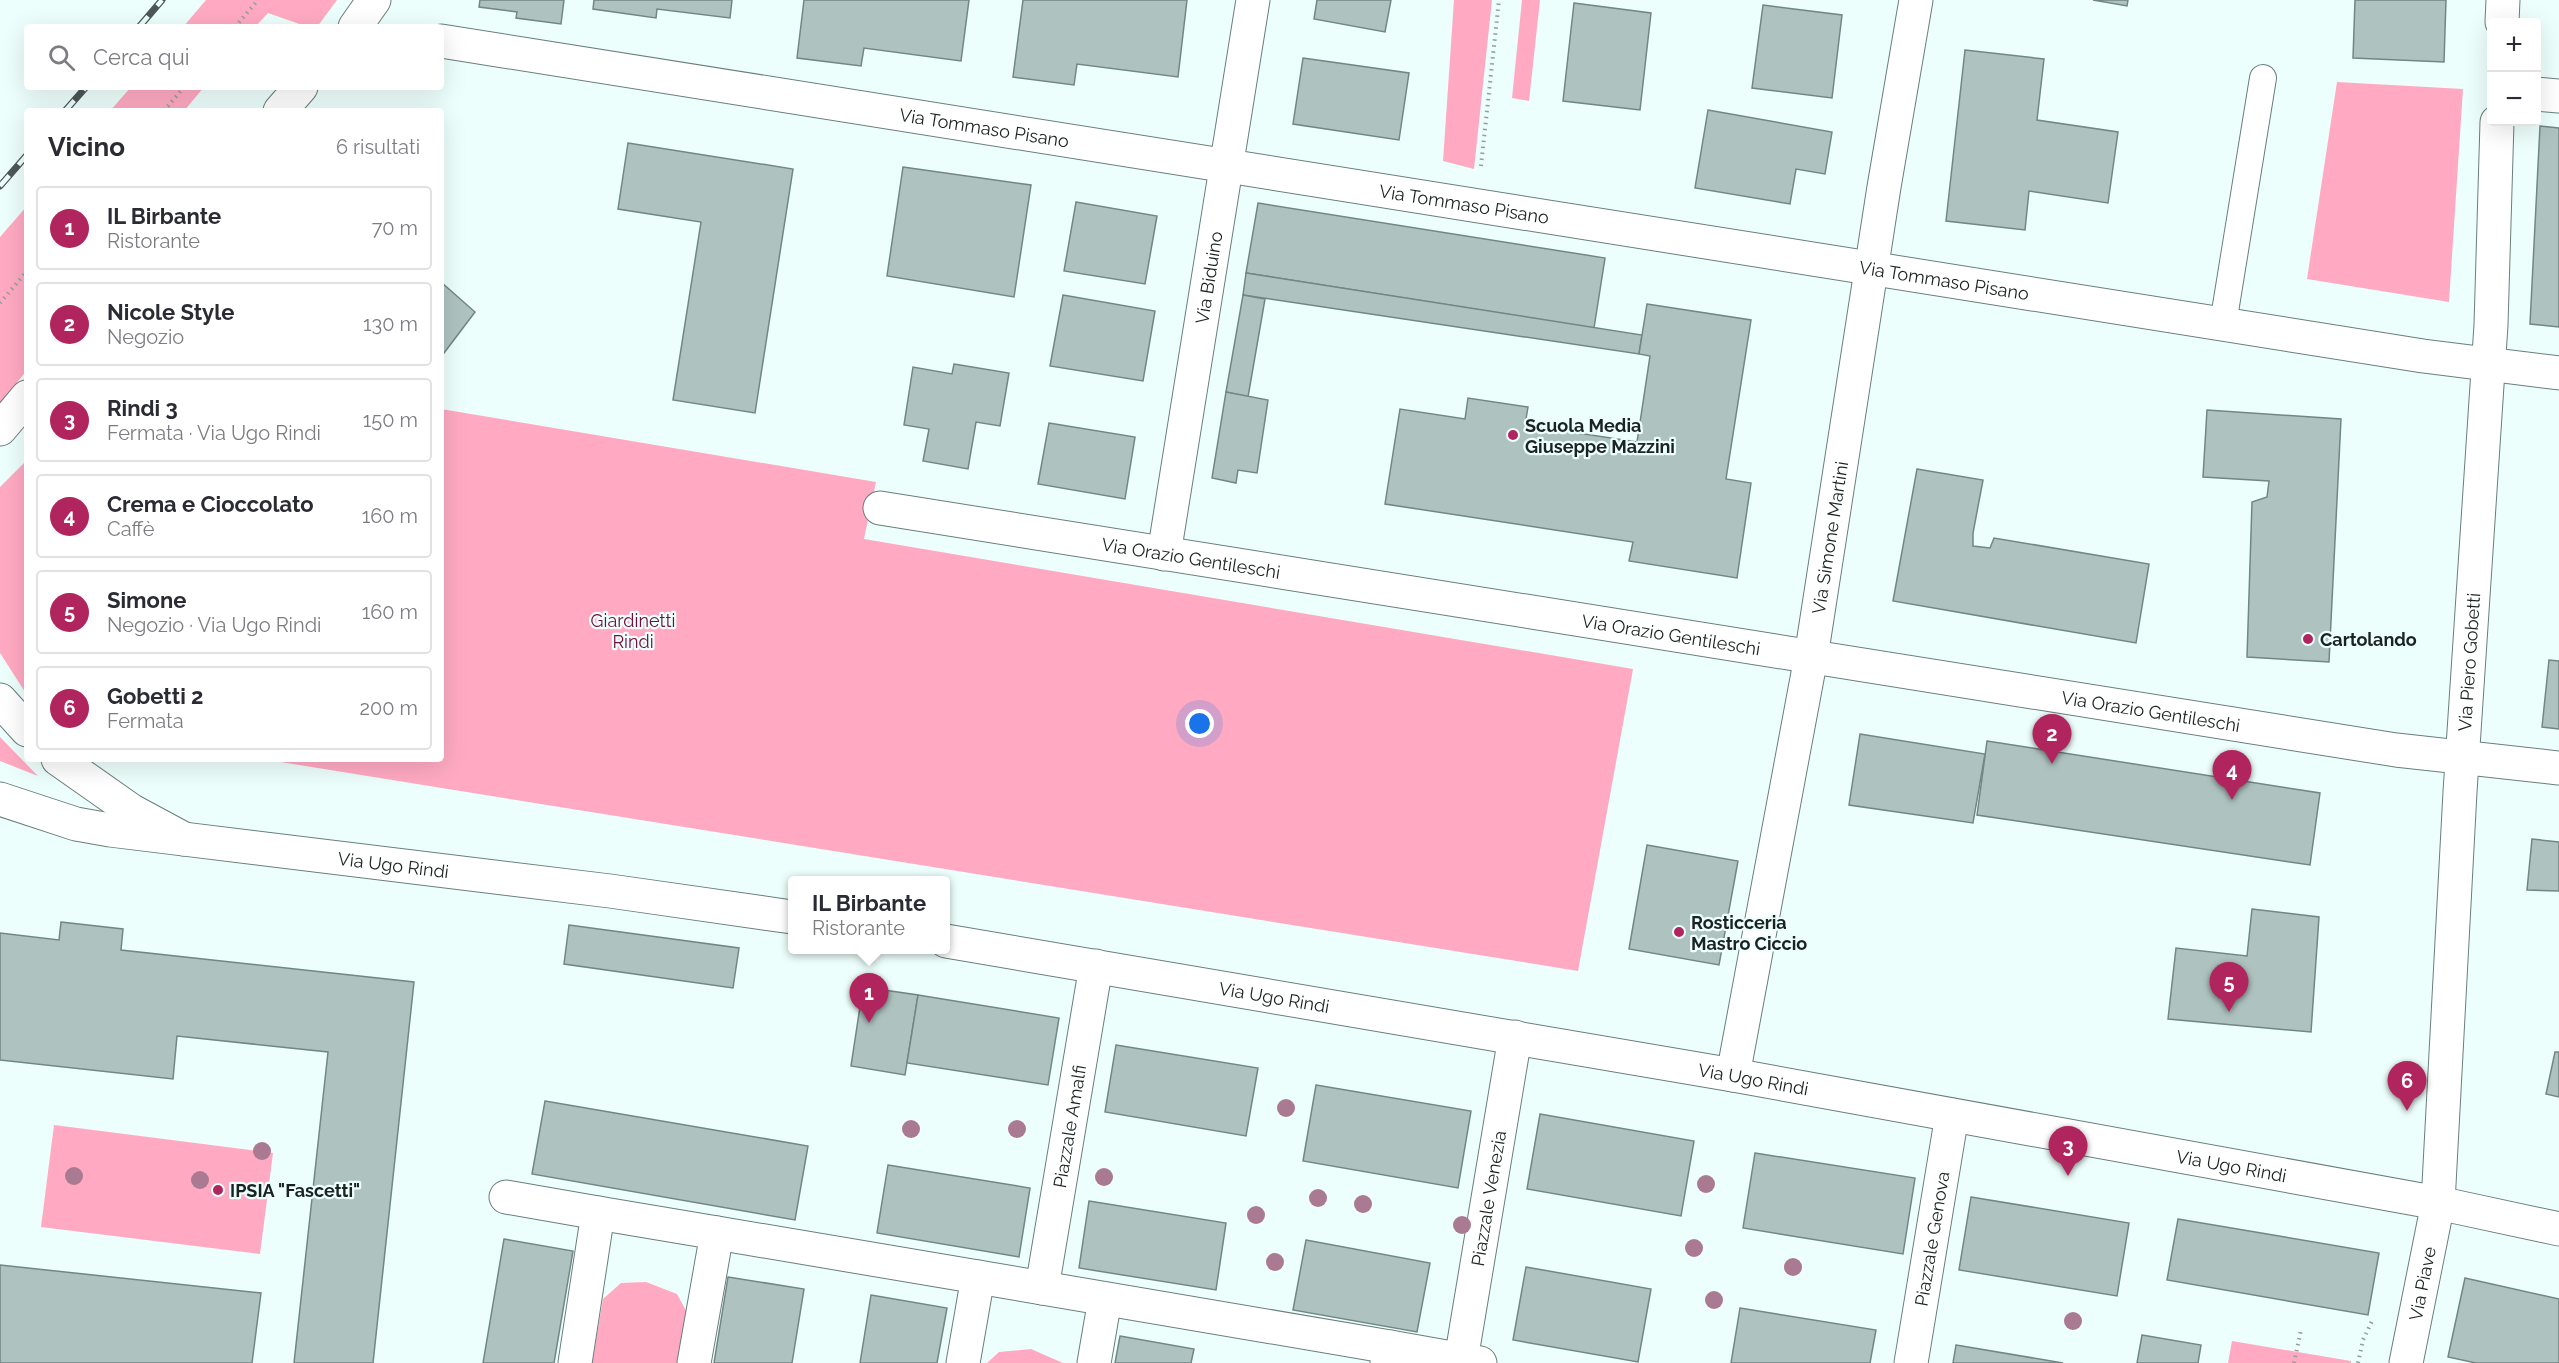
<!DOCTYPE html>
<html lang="it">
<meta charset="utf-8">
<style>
body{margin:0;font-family:Raleway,sans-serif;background:#f2f2f3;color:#2b2b33}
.controls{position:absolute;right:18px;top:18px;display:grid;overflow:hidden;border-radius:6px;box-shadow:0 6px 24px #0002}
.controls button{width:54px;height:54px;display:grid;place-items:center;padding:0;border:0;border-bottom:2px solid #e1e1e2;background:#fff;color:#2b2b33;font:30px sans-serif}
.you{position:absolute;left:1200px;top:724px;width:21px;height:21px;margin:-15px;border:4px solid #fff;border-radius:50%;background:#1a73e8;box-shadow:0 0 0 9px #1a73e833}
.badge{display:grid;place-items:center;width:39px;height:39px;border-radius:50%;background:#b1255f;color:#fff;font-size:20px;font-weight:700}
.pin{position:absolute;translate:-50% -50px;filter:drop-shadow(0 2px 3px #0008)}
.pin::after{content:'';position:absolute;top:32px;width:21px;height:18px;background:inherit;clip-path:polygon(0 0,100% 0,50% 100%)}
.popup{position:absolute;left:788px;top:876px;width:162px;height:78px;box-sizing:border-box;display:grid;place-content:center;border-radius:6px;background:#fff;filter:drop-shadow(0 2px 4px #0005);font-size:20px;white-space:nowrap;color:#7c7c81}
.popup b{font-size:22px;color:#2b2b33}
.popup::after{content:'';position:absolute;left:50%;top:100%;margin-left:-12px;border:12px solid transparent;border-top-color:#fff}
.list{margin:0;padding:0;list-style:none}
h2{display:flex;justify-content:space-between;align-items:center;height:78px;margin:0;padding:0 24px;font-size:26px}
h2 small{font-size:20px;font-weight:400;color:#7c7c81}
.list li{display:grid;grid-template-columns:39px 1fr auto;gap:18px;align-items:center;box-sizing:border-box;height:84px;margin:0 12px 12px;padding:0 12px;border:2px solid #e1e1e2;border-radius:6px}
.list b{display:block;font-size:22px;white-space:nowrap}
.list p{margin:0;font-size:20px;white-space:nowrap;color:#7c7c81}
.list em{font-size:20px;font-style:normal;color:#7c7c81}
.icon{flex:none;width:33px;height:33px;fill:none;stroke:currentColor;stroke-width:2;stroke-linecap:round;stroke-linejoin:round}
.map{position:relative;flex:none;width:2559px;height:1363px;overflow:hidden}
.search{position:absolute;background:#fff;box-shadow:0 6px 24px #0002;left:24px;top:24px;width:420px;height:66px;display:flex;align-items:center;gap:15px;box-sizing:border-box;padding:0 21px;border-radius:6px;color:#7c7c81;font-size:22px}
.panel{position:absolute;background:#fff;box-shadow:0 6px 24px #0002;left:24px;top:108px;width:420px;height:654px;border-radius:6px}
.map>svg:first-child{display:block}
</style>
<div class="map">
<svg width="2559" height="1363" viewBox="0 0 2559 1363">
<rect width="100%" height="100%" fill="#edfffc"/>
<g fill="#ffaac2">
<polygon points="206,0 337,0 317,27 308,27 268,13 255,27 183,27"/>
<polygon points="1454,0 1492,0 1474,169 1443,161"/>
<polygon points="1522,0 1540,0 1529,101 1512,98"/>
<polygon points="2337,82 2463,89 2449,302 2307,279"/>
<polygon points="131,87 204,87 184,111 110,111"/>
<polygon points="27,206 27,370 0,404 0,237"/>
<polygon points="441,409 876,482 864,539 1633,669 1578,971 262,759 441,759"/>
<polygon points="27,460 27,695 0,653 0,487"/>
<polygon points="0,737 38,776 0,761"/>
<polygon points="54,1125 273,1153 260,1254 41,1227"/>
<polygon points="646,1282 677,1294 689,1316 680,1363 592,1363 603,1299 621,1283"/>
<polygon points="2232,1341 2351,1361 2351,1363 2228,1363"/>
<polygon points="1031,1349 1063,1363 987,1363 999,1352"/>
</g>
<g fill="#aec3c0" stroke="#728784" stroke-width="1.5">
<polygon points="480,0 564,0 561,24 516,18 517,12 479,7"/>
<polygon points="594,0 732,0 730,18 657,9 656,18 593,9"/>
<polygon points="804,0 969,0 961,61 864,48 861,66 797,58"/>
<polygon points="1023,0 1187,0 1178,77 1077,64 1074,85 1013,77"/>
<polygon points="1317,0 1391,0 1385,32 1314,19"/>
<polygon points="2093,0 2128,0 2127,6"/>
<polygon points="2355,0 2446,0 2444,62 2353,58"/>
<polygon points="1574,3 1651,13 1640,110 1563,101"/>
<polygon points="1763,5 1842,15 1832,98 1752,88"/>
<polygon points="1965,50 2044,59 2037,120 2118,132 2108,203 2029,191 2025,230 1946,221"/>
<polygon points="1303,58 1409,73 1399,140 1293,124"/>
<polygon points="1708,110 1832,132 1825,174 1796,169 1790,204 1695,188"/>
<polygon points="2540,126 2559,128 2559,327 2530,324"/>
<polygon points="628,143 793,169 755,413 673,400 701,222 618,209"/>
<polygon points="903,167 1031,185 1014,297 887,276"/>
<polygon points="1076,202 1157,216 1145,284 1064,271"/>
<polygon points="1258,203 1605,258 1594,328 1246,273"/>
<polygon points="1246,273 1642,335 1639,354 1243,295"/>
<polygon points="441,282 475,312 441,357"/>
<polygon points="1063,295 1155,311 1143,381 1050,366"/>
<polygon points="1243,295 1265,299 1248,397 1226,392"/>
<polygon points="1647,304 1751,320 1726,479 1751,483 1737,578 1629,561 1633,542 1385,504 1400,409 1465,419 1468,398 1528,407 1525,425 1637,442 1650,356 1639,354"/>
<polygon points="954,364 1009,373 1000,426 976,422 968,469 923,461 929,429 904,425 913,367 952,374"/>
<polygon points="1226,392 1268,400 1257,473 1238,470 1236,483 1212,478"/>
<polygon points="2207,410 2341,419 2329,662 2247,657 2252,502 2267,497 2269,481 2203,477"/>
<polygon points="1049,423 1135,437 1125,499 1038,484"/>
<polygon points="1917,469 1983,480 1973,533 1973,546 1990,548 1994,538 2149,564 2136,643 1893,601"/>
<polygon points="2549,660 2559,661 2559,729 2542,727"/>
<polygon points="1860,734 1985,754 1973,823 1849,805"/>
<polygon points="1987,741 2320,793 2310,865 1977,815"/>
<polygon points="2532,839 2559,842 2559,891 2527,890"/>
<polygon points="1647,845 1738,861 1719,965 1629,949"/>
<polygon points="2252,909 2319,917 2311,1032 2168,1019 2176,948 2247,956"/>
<polygon points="61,922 123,929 121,950 414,982 373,1363 294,1363 328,1052 177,1036 173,1079 0,1060 0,933 59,940"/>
<polygon points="569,925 739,948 733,988 564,964"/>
<polygon points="863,987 918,995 905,1075 851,1066"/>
<polygon points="918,995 1059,1018 1048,1085 907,1063"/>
<polygon points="1116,1045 1258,1068 1246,1136 1105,1112"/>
<polygon points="2555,1052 2559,1052 2559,1097 2546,1094"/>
<polygon points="1316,1085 1471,1111 1458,1188 1303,1161"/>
<polygon points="545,1101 808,1146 795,1220 532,1174"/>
<polygon points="1540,1114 1694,1141 1681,1216 1527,1189"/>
<polygon points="1755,1153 1915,1178 1903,1254 1743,1228"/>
<polygon points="888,1165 1030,1188 1019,1257 877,1233"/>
<polygon points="1971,1197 2129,1223 2117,1296 1959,1270"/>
<polygon points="1089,1201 1226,1223 1216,1290 1079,1268"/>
<polygon points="2178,1219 2379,1253 2368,1315 2167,1280"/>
<polygon points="504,1239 573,1251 554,1363 483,1363"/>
<polygon points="1306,1240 1430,1263 1417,1332 1293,1310"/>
<polygon points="0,1265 261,1293 252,1363 0,1363"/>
<polygon points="1526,1267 1651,1289 1638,1362 1513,1340"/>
<polygon points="728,1277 804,1289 792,1363 714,1363"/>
<polygon points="2465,1278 2559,1299 2559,1363 2476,1363 2448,1357"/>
<polygon points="871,1295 947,1308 937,1363 860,1363"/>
<polygon points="1740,1308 1876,1330 1870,1363 1731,1363"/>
<polygon points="2142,1335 2201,1345 2198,1363 2137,1363"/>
<polygon points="1120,1336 1194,1349 1191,1363 1115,1363"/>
<polygon points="1956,1345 2063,1363 1953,1363"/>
</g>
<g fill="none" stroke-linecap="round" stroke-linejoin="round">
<defs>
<polyline id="service" points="2223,324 2263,78"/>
<g id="minor">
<polyline points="2502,22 2503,0"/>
<polyline points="355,27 374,0"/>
<path id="s1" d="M441,41l1982,315 136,17"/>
<polyline points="2536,94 2559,96"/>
<polyline points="280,111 301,87"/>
<polyline points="0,429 27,397"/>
<path id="s2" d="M880,508l1516,242 163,18"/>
<path id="s3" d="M1164,554l89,-554"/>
<polyline points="0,700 27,730"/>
<polyline points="58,759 132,811 184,839"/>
<path id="s4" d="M1733,1075l78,-418 73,-470 32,-187"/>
<polyline points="506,1197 598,1213"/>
<polyline points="717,1233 978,1277"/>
<path id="s5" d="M1042,1288l54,-322"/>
<path id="s6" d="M1461,1360l54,-323"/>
<polyline points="575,1363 598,1213 717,1233 694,1363"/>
<polyline points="963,1363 978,1277 1390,1347"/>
<polyline points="1094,1363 1105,1299"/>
<polyline points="1387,1363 1390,1347 1480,1363"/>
<path id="s7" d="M1911,1363l41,-248"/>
<path id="s8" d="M2406,1363l32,-160 22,-411 31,-467 6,-203"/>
</g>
<g id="tertiary">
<path id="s9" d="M0,799l76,25 34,6 500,61 182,26"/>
<path id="s10" d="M946,941l787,134 705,128 121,26"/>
</g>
</defs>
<use href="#service" stroke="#6a7e7c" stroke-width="28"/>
<use href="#minor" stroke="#6a7e7c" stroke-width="35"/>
<use href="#tertiary" stroke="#6a7e7c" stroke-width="35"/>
<g stroke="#929f9d" stroke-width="4" stroke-dasharray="1.5 4.5" stroke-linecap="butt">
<polyline points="235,27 258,0"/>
<polyline points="164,111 184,87"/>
<polyline points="1481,166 1499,0"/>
<polyline points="0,303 27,271"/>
<polyline points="2294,1363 2301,1330"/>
<polyline points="2358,1363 2363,1340 2372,1321"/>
</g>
<use href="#service" stroke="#fff" stroke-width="26"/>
<use href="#minor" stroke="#fff" stroke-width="33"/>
<use href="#tertiary" stroke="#fff" stroke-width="33"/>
<defs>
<g id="rail">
<polyline points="139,27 162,0"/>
<polyline points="65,111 86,87"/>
<polyline points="0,186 27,155"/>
</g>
</defs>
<use href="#rail" stroke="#4d5756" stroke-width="7"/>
<use href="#rail" stroke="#edfffc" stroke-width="4.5" stroke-dasharray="14" stroke-linecap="butt"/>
</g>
<g fill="#aa7a92">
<circle cx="1286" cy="1108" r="9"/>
<circle cx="911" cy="1129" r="9"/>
<circle cx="1017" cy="1129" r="9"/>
<circle cx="262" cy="1151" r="9"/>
<circle cx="74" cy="1176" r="9"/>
<circle cx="1104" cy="1177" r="9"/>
<circle cx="200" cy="1180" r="9"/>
<circle cx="1706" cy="1184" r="9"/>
<circle cx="1318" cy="1198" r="9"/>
<circle cx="1363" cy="1204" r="9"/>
<circle cx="1256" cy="1215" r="9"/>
<circle cx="1462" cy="1225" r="9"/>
<circle cx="1694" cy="1248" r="9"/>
<circle cx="1275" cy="1262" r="9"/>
<circle cx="1793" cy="1267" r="9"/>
<circle cx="1714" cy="1300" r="9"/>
<circle cx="2073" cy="1321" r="9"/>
</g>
<g fill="#b1255f" stroke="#edfffc" stroke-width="2">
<circle cx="1513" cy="435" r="6"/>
<circle cx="2308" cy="639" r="6"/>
<circle cx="1679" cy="932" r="6"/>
<circle cx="218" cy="1190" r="6"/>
</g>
<g text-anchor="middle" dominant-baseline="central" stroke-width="4.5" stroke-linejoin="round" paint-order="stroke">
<g font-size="18" fill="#1b2322" stroke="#edfffc">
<text stroke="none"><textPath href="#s1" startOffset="550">Via Tommaso Pisano</textPath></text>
<text stroke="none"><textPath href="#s1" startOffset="1036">Via Tommaso Pisano</textPath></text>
<text stroke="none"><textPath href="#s3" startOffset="280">Via Biduino</textPath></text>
<text stroke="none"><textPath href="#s1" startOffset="1522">Via Tommaso Pisano</textPath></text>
<text stroke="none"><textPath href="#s4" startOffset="546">Via Simone Martini</textPath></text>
<text stroke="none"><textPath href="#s2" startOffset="315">Via Orazio Gentileschi</textPath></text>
<text stroke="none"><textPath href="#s2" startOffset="801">Via Orazio Gentileschi</textPath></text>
<text stroke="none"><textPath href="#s8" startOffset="705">Via Piero Gobetti</textPath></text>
<text stroke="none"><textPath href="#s2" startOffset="1287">Via Orazio Gentileschi</textPath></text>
<text stroke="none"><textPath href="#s9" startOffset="400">Via Ugo Rindi</textPath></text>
<text stroke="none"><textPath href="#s10" startOffset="333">Via Ugo Rindi</textPath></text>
<text stroke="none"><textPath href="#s10" startOffset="819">Via Ugo Rindi</textPath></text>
<text stroke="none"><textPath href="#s5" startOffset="164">Piazzale Amalfi</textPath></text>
<text stroke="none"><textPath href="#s10" startOffset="1305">Via Ugo Rindi</textPath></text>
<text stroke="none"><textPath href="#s6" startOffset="164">Piazzale Venezia</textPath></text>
<text stroke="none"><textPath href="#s7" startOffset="126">Piazzale Genova</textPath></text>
<text stroke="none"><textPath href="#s8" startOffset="81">Via Piave</textPath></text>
</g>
<g font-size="18" font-weight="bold" fill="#1b2322" stroke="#edfffc" text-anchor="start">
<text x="1525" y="425">Scuola Media<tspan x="1525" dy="21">Giuseppe Mazzini</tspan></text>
<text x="2320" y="639">Cartolando</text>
<text x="1691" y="922">Rosticceria<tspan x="1691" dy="21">Mastro Ciccio</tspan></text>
<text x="230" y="1190">IPSIA "Fascetti"</text>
</g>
<g font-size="18" fill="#730e3b" stroke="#edfffc">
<text x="633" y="620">Giardinetti<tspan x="633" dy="21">Rindi</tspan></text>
</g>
</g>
</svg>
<div class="controls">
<button>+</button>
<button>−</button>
</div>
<div class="you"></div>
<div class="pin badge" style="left:869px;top:1023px">1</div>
<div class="popup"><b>IL Birbante</b>Ristorante</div>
<div class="pin badge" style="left:2052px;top:764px">2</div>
<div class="pin badge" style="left:2068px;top:1176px">3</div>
<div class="pin badge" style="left:2232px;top:800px">4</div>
<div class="pin badge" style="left:2229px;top:1012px">5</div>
<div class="pin badge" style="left:2407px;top:1111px">6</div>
<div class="search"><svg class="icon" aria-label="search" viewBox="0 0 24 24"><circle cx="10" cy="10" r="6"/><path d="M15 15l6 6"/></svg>Cerca qui</div>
<section class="panel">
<h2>Vicino<small>6 risultati</small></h2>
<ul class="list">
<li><span class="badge">1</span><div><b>IL Birbante</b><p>Ristorante</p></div><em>70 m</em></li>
<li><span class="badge">2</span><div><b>Nicole Style</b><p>Negozio</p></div><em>130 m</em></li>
<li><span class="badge">3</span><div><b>Rindi 3</b><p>Fermata · Via Ugo Rindi</p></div><em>150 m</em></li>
<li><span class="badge">4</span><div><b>Crema e Cioccolato</b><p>Caffè</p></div><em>160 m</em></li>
<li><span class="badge">5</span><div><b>Simone</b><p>Negozio · Via Ugo Rindi</p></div><em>160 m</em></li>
<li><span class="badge">6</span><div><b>Gobetti 2</b><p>Fermata</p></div><em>200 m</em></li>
</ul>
</section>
</div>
